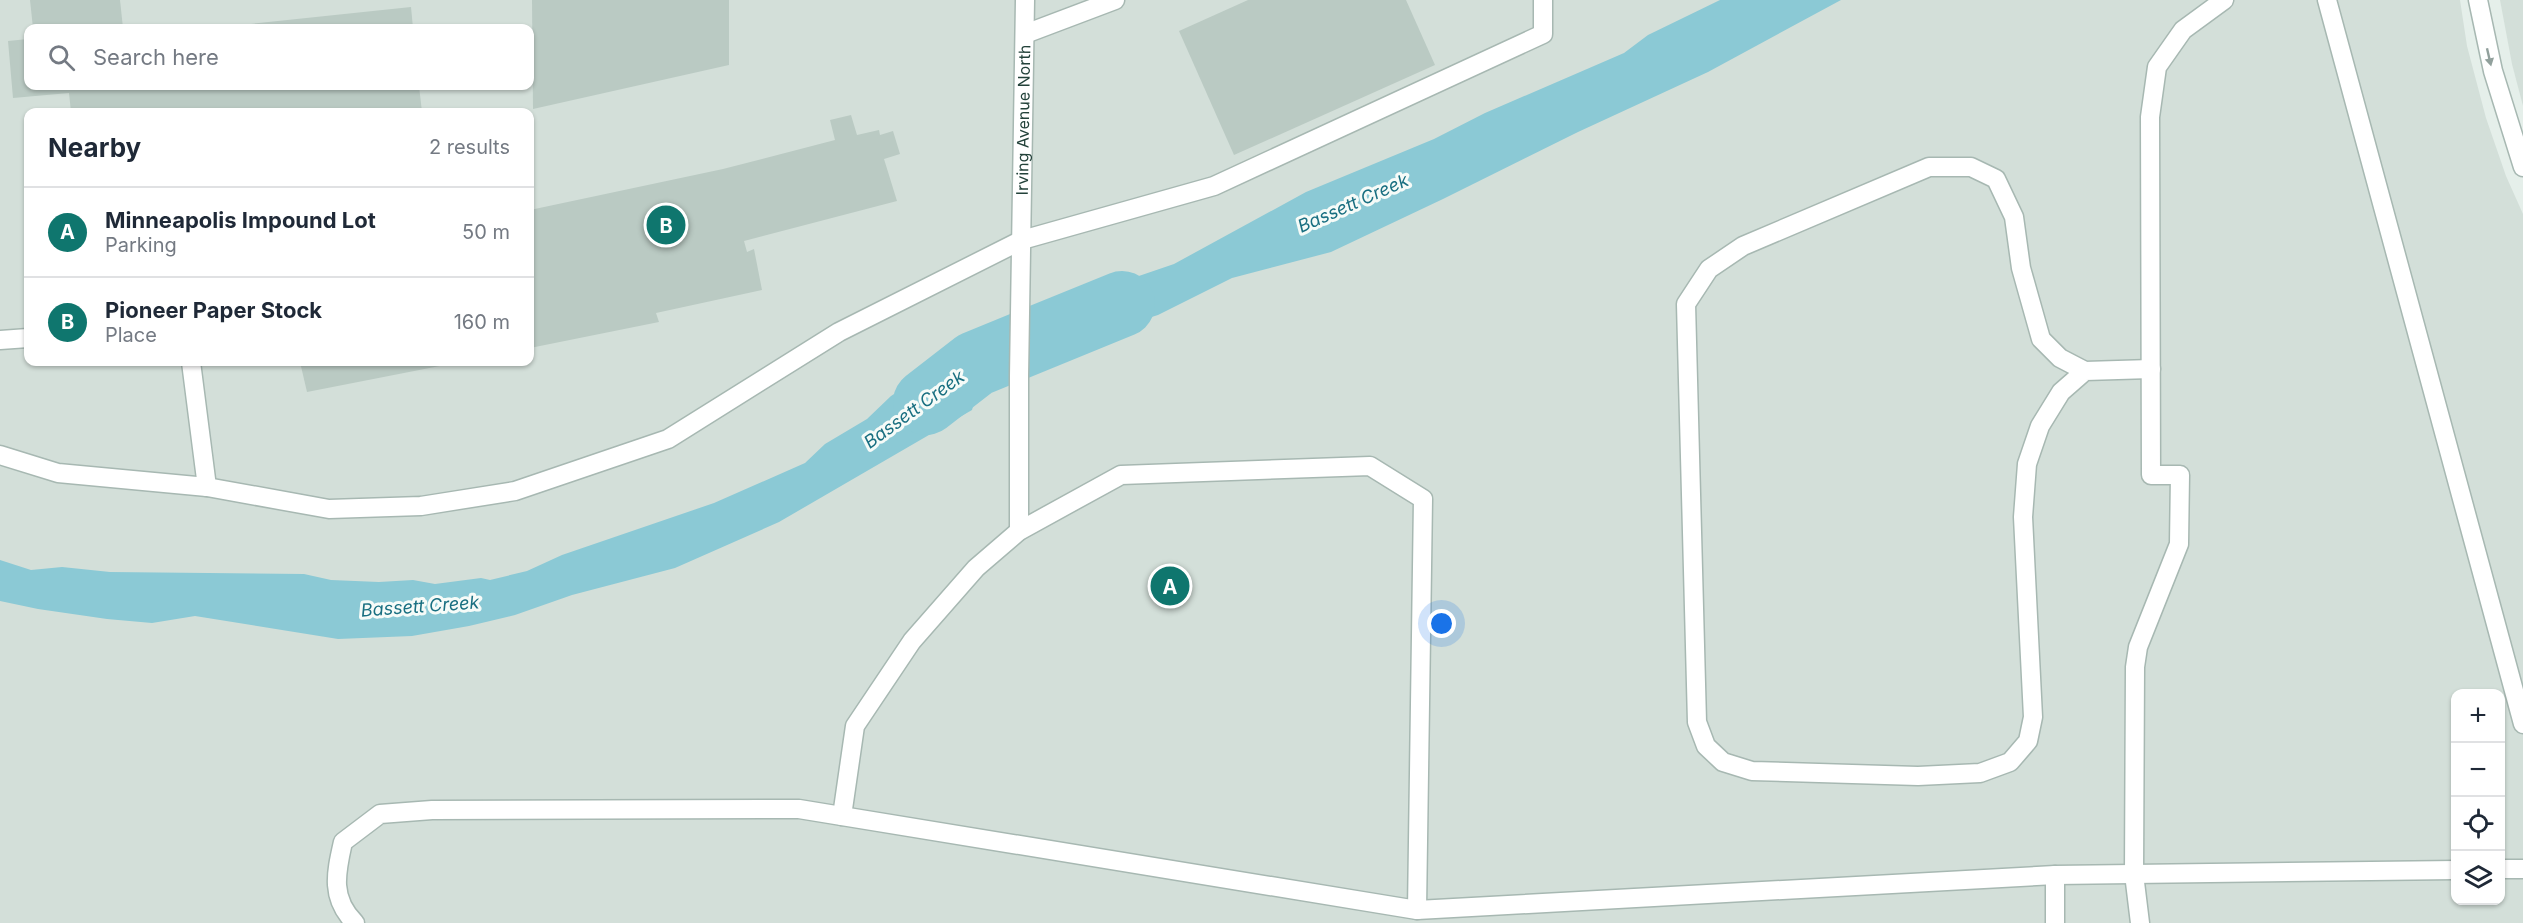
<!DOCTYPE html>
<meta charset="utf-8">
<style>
body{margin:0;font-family:Inter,sans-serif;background:#f2f2f3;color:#1f2937}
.controls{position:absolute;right:18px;bottom:18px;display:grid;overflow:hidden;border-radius:12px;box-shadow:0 2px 4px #0004}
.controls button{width:54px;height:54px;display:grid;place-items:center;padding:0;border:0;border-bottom:2px solid #e0e1e3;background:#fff;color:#1f2937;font:30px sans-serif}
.you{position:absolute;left:1442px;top:624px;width:21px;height:21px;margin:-15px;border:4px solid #fff;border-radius:50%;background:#1a73e8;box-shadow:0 0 0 9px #1a73e833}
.badge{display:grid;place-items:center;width:39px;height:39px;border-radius:50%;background:#0f766e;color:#fff;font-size:20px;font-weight:700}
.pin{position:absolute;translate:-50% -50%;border:3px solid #fff;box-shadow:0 2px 6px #0006}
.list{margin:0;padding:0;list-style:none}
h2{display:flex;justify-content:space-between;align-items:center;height:78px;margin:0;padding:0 24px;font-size:26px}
h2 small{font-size:20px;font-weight:400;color:#747a83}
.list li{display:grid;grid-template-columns:39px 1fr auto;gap:18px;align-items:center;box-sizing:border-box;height:90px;padding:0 24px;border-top:2px solid #e0e1e3}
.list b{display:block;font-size:22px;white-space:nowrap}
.list p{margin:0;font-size:20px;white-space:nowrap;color:#747a83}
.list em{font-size:20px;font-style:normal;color:#747a83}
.icon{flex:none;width:33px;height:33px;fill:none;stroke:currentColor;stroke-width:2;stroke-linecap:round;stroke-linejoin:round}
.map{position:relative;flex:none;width:2523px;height:923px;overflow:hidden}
.search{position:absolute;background:#fff;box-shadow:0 2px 4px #0004;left:24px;top:24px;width:510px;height:66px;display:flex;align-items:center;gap:15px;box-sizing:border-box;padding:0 21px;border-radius:12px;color:#747a83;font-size:22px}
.panel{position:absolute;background:#fff;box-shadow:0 2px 4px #0004;left:24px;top:108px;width:510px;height:258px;border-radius:12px}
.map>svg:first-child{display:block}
</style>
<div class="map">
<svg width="2523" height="923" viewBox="0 0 2523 923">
<rect width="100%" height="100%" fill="#e5efea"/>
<g fill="#d3dfd9" fill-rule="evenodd">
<path d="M0,0h2460l7,46 19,72 20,58 17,38v709h-2523zM28,28h502v58h-502zM28,112h502v250h-502zM2456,694h44v206h-44z"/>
<polygon points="2500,0 2523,0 2523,106 2512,64"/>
</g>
<g fill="#8bc9d5">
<polygon points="1720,0 1841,0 1708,72 1578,132 1443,199 1331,252 1232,278 1158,315 1037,353 1037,316 1089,293 1174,264 1306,192 1434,139 1485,113 1624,53 1648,35"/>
<polygon points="1003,335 1002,376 993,385 977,392 972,410 779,522 675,568 572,595 515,615 469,626 412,636 338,639 195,616 152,623 107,619 38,609 0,601 0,560 31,570 62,567 110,572 304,574 331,580 379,582 413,580 435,584 481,578 490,580 527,571 562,555 714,503 805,463 825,444 867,419 891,396 945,361"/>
</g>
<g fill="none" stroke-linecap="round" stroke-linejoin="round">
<polyline stroke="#8bc9d5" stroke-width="66" points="926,402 975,364 1122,304"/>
</g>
<g fill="#bacac3">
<polygon points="30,0 120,0 123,28 33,28"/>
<polygon points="532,0 729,0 729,65 533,109"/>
<polygon points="1248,0 1406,0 1435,65 1234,155 1179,31"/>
<polygon points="411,7 413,28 222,28 222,27"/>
<polygon points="28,39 28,86 419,86 422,112 71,112 69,93 13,98 8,41"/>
<polygon points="851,115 857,135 879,130 880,135 893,131 900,154 884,159 897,201 744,241 747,252 754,249 762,290 656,313 659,322 530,348 530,210 723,169 835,140 830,120"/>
<polygon points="300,362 455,362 455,363 307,392"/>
</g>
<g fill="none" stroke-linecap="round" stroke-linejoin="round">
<defs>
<g id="minor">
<polyline points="2327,0 2523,724"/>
<polyline points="2478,0 2493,71 2523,167"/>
<polyline points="1025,34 1115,0"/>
<polyline points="0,340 28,338"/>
<polyline points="191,362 207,487"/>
<polyline points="2085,371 2061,392 2040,426 2027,464 2023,517 2033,717 2028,741 2010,762 1980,773 1918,776 1752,771 1723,762 1706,746 1697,722 1686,304 1709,269 1743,246 1929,167 1971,167 1996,179 2014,217 2021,268 2041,339 2060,358 2085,371 2151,369"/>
<polyline points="0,455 58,473 207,487 329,509 421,506 515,491 668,439 839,332 1022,240 1214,186 1543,34 1543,0"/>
<path id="s1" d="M1019,531v-155l6,-376"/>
<polyline points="842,816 855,726 912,641 976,568 1019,531 1121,475 1370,466 1423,499 1417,910"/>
<polyline points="2500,869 2523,869"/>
<polyline points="2055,875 2055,923"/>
<path d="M355,923c-25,-25 -19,-50 -12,-81l37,-28 52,-4 367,-1 618,101 638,-35 401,-5"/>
<polyline points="2140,923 2134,874 2135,667 2138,647 2179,544 2180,475 2151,475 2150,117 2157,67 2183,30 2224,0"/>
</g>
</defs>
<use href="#minor" stroke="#a7b8b2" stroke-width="21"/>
<use href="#minor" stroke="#fff" stroke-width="18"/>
</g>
<defs><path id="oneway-solid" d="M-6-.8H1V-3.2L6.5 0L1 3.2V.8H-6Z" transform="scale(1.5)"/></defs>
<use fill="#91a09c" href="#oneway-solid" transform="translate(2489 57) rotate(77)"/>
<g text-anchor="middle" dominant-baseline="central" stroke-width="6" stroke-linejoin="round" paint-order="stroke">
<g font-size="16" fill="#23423a" stroke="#f6fbf8">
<text stroke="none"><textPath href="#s1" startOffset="411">Irving Avenue North</textPath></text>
</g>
<g font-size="18" font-style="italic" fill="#196f81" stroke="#f6fbf8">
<text transform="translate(1353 203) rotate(-24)">Bassett Creek</text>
<text transform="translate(914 409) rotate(-36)">Bassett Creek</text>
<text transform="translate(420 606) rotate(-4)">Bassett Creek</text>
</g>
</g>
</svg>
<div class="controls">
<button>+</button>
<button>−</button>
<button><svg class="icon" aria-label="locate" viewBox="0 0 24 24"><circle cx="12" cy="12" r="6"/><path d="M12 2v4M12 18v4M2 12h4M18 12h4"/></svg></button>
<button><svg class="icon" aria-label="layers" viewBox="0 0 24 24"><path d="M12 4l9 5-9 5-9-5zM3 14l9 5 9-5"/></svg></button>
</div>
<div class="you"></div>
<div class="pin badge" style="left:1170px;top:586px">A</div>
<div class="pin badge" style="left:666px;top:225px">B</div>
<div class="search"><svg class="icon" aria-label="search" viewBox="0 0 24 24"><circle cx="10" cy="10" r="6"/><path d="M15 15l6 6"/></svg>Search here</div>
<section class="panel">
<h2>Nearby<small>2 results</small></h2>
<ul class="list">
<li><span class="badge">A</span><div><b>Minneapolis Impound Lot</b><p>Parking</p></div><em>50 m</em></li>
<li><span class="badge">B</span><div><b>Pioneer Paper Stock</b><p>Place</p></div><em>160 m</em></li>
</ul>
</section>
</div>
